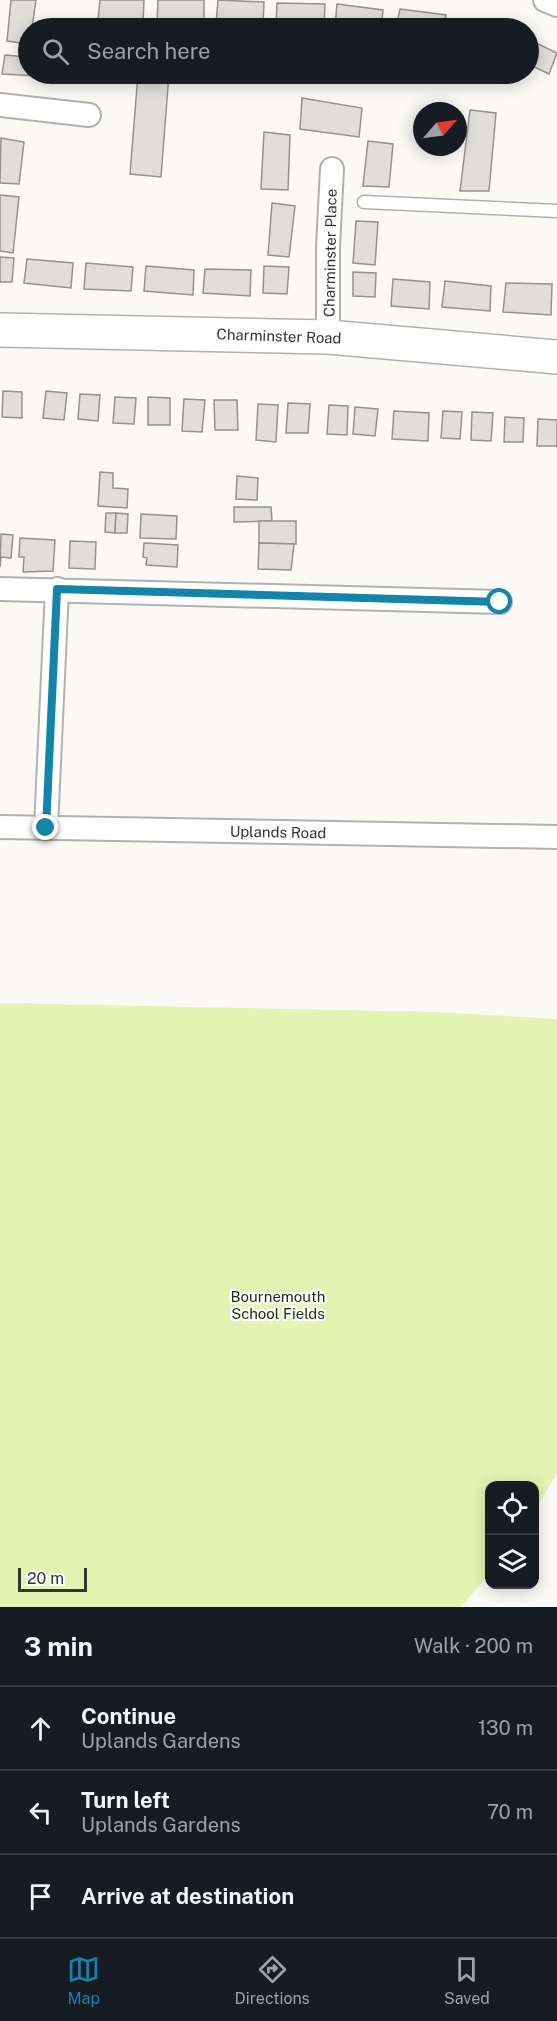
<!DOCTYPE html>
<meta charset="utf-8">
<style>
body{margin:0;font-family:"Public Sans",sans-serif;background:#20242c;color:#f1f3f6}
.controls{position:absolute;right:18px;bottom:18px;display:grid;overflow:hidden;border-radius:12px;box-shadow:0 3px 15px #0003}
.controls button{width:54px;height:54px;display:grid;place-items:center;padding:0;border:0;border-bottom:2px solid #363941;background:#171b24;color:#f1f3f6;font:30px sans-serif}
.compass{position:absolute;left:413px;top:102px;width:54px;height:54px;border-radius:50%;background:#171b24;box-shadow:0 3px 15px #0003;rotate:62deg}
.scale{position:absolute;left:18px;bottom:15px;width:69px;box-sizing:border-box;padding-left:6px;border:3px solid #353534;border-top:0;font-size:16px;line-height:21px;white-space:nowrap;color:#353534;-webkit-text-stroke:4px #fff;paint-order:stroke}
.stop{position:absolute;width:18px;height:18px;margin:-14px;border:4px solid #1583aa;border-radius:50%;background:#fff}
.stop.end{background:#1583aa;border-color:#fff;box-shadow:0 2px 6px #0008}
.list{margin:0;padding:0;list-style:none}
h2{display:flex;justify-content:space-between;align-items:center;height:78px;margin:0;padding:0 24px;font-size:26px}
h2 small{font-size:20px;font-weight:400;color:#9ea1a6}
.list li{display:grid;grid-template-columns:39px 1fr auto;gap:18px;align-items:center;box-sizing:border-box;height:84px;padding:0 24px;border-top:2px solid #363941}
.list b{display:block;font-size:22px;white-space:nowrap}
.list p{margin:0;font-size:20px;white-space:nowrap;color:#9ea1a6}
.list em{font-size:20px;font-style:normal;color:#9ea1a6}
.icon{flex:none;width:33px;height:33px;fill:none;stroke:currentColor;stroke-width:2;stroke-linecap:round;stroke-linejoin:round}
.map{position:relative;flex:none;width:557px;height:1607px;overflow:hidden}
.search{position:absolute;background:#171b24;box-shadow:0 3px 15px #0003;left:18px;right:18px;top:18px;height:66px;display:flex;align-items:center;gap:15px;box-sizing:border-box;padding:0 21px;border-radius:33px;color:#9ea1a6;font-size:22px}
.sheet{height:330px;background:#171b24}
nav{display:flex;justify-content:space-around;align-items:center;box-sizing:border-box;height:84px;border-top:2px solid #363941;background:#171b24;font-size:16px;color:#9ea1a6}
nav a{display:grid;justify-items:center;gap:3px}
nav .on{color:#1583aa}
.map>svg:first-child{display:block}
</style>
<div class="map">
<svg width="557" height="1607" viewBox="0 0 557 1607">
<rect width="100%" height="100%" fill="#fbf9f6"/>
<polygon fill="#e4f3b2" points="0,1003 434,1012 557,1019 557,1473 535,1510 534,1486 490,1486 489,1574 461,1607 0,1607"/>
<g fill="#e0dedb" stroke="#93928f" stroke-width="1.5">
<polygon points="11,0 36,0 32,28 28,28 28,44 7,41"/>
<polygon points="100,0 144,0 143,23 98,21"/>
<polygon points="158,0 204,0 204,26 157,23"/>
<polygon points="218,0 264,2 263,26 216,24"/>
<polygon points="277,3 325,4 324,27 276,26"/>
<polygon points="337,4 383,10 381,28 335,26"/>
<polygon points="400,9 446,15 443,28 396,28"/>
<polygon points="458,19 503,28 456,28"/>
<polygon points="528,39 557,53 549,74 528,64"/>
<polygon points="5,55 28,57 28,74 37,74 37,76 2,74"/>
<polygon points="138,74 169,74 161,177 130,174"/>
<polygon points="302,98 362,108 359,137 300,129"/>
<polygon points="470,110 496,113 489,191 460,191"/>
<polygon points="264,132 290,135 288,190 261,189"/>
<polygon points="1,138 24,142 19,184 0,183"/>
<polygon points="368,141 393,144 389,187 363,186"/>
<polygon points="0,195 19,197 13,253 0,251"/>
<polygon points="272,203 295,206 289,257 268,255"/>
<polygon points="356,221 378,222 375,265 353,263"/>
<polygon points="0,257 14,258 12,282 0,282"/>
<polygon points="27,259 73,263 71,288 24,283"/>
<polygon points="86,263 133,267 131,291 84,289"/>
<polygon points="146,266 194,270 193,295 144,291"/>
<polygon points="264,266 289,267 287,294 263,293"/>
<polygon points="205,269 251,270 250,296 203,293"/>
<polygon points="353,272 376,273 375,297 353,296"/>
<polygon points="393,279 430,282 429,309 391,306"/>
<polygon points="445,281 491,286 490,311 442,307"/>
<polygon points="506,283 552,284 551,315 503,312"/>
<polygon points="3,391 22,392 22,418 2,417"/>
<polygon points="46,391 67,393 64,420 43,418"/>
<polygon points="80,394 100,395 98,421 78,419"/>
<polygon points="115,397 136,398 134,424 113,423"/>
<polygon points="148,397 170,398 170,425 148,425"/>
<polygon points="184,399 205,400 202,432 182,431"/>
<polygon points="214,400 237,400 238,430 215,430"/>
<polygon points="288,403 310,404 308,433 286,433"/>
<polygon points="258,404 278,405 276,442 256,440"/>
<polygon points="329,405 348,406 347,435 327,434"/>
<polygon points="355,407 378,409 375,436 353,434"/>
<polygon points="394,411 429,413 428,441 392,439"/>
<polygon points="443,411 462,412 460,439 441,438"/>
<polygon points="472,412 493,413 491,441 471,440"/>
<polygon points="505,417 524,418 523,442 504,442"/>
<polygon points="538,419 557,420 557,446 537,446"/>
<polygon points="100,472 113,473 113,488 128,489 127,508 98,506"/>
<polygon points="237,476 258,478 257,500 236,499"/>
<polygon points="234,507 271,507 272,521 234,522"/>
<polygon points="106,513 116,513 115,533 105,532"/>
<polygon points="116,513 128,514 127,533 115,533"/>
<polygon points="141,514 177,516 176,539 140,538"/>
<polygon points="259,521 296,521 296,544 259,543"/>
<polygon points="1,534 13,535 11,558 1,557 0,567"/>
<polygon points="20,538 55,540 53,571 23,572 24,557 19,557"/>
<polygon points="70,541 96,542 95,569 69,568"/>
<polygon points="144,543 178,545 177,567 146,565 147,558 143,557"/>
<polygon points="259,543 294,544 291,570 258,569"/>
</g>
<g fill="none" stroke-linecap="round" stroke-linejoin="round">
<defs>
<polyline id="service" points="364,202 557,211"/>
<g id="minor">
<polyline points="545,0 557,5"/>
<polyline points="0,105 89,115"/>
<polyline points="328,337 328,247 332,169"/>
<polyline points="0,589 500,602"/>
<polyline points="0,827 557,837"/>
<polyline points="46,828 57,589"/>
</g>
<polyline id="secondary" points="0,330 328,337 557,357"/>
</defs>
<use href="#service" stroke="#b2b1ad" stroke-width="15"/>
<use href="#minor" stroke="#b2b1ad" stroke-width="26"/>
<use href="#secondary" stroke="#b2b1ad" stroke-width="36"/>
<use href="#service" stroke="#fff" stroke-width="12"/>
<use href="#minor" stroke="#fff" stroke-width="22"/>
<use href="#secondary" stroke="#fff" stroke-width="33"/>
</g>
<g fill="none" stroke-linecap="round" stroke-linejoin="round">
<polyline stroke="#1583aa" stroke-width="8" points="46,828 57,589 500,602"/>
</g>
<g text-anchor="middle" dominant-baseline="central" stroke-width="4.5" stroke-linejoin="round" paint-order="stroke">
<g font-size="15" fill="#353534" stroke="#fff">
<text transform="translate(330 253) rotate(-89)">Charminster Place</text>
<text transform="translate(279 336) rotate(2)">Charminster Road</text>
<text transform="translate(278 832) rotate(1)">Uplands Road</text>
</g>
<g font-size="15" fill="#282d10" stroke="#fff">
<text x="278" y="1296">Bournemouth<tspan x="278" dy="17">School Fields</tspan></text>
</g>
</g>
</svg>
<div class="controls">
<button><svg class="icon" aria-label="locate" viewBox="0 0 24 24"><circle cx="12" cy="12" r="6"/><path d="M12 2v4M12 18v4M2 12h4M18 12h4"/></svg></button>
<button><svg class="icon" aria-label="layers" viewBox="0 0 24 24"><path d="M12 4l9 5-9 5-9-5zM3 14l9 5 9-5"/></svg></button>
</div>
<svg class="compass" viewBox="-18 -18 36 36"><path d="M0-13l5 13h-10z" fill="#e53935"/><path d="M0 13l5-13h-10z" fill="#9ea1a6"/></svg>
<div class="scale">20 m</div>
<div class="stop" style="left:500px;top:602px"></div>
<div class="stop end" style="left:46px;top:828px"></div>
<div class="search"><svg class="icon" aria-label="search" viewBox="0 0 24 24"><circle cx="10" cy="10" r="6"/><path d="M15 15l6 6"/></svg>Search here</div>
</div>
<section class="sheet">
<h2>3 min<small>Walk · 200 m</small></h2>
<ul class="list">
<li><svg class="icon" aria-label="ahead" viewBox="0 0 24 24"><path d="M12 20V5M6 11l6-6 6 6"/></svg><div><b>Continue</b><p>Uplands Gardens</p></div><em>130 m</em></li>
<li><svg class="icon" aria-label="left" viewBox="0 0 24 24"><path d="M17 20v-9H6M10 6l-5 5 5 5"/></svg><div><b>Turn left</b><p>Uplands Gardens</p></div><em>70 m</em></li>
<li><svg class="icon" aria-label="arrive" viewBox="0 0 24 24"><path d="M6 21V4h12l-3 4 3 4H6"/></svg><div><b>Arrive at destination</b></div></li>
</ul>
</section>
<nav>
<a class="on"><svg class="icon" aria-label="map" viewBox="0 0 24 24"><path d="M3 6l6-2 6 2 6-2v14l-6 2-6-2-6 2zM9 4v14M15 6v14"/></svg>Map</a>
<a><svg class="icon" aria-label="directions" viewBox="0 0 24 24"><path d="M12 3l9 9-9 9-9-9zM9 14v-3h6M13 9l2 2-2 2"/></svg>Directions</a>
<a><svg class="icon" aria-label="saved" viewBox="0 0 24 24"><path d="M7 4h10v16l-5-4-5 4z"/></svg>Saved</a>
</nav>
